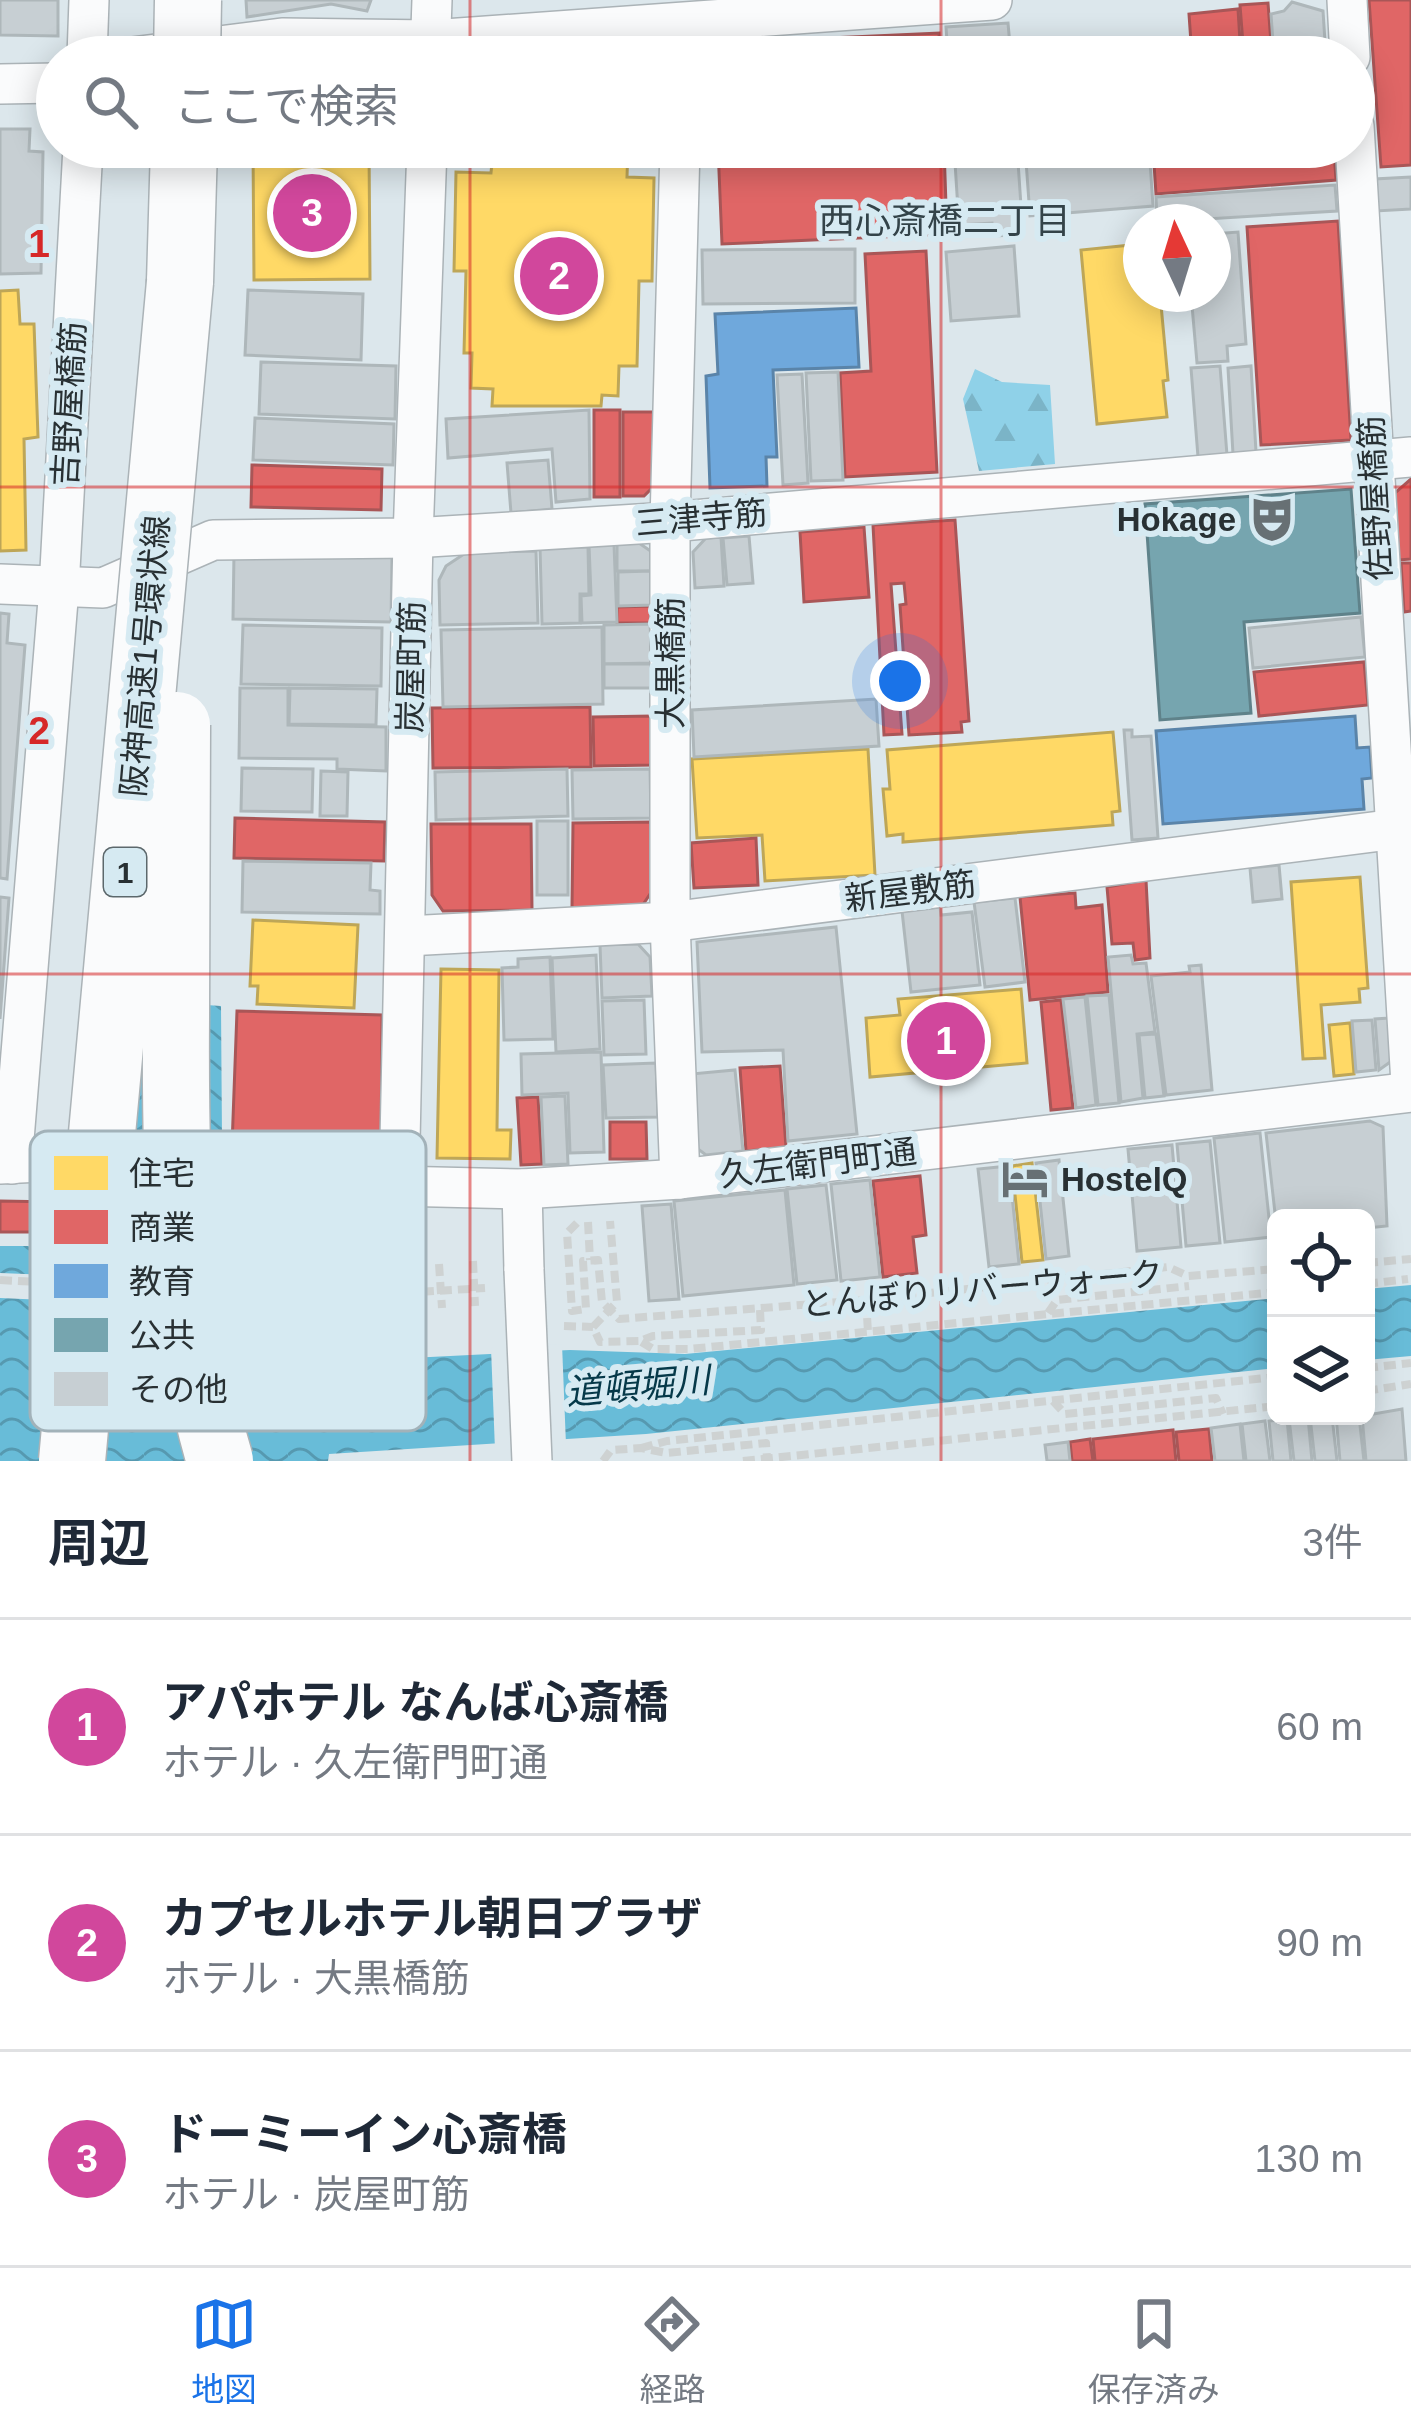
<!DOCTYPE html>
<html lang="ja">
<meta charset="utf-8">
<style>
body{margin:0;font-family:Arial,"Noto Sans JP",sans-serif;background:#f6f6f7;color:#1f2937}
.controls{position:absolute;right:36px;bottom:36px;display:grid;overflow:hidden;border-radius:18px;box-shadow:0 6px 30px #0003}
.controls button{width:108px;height:108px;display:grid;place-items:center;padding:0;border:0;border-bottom:3px solid #e0e1e3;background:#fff;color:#1f2937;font:60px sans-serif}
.compass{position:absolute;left:1123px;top:204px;width:108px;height:108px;border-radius:50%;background:#fff;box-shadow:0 6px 30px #0003;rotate:356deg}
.you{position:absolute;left:900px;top:681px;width:42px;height:42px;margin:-30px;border:9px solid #fff;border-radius:50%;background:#1a73e8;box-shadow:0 0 0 18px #1a73e833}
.badge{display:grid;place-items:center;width:78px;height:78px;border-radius:50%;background:#1a73e8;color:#fff;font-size:39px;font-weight:700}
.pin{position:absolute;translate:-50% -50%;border:6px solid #fff;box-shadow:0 3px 12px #0006}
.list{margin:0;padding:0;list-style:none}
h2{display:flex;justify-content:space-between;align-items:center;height:156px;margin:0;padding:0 48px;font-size:51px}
h2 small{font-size:39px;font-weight:400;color:#747a83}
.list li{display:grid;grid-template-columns:78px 1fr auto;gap:36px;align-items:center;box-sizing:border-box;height:216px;padding:0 48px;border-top:3px solid #e0e1e3}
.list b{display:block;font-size:45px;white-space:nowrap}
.list p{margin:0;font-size:39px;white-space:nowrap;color:#747a83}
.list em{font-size:39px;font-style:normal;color:#747a83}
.icon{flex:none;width:66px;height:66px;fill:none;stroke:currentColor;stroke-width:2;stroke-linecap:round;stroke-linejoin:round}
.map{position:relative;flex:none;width:1411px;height:1461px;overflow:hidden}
.search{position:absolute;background:#fff;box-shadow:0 6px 30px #0003;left:36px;right:36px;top:36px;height:132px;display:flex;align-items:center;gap:30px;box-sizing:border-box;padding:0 42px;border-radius:66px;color:#747a83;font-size:45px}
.sheet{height:804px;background:#fff}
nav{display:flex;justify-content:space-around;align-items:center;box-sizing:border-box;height:168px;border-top:3px solid #e0e1e3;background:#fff;font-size:33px;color:#747a83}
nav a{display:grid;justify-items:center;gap:6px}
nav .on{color:#1a73e8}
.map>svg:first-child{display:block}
</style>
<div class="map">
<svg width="1411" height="1461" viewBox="0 0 1411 1461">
<defs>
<pattern id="forest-firs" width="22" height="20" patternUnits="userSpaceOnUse" patternTransform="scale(3)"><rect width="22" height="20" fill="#8fd1e8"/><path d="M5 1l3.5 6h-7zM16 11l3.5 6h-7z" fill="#7bb4c7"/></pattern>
<pattern id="water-waves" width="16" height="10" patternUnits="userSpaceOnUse" patternTransform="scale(3)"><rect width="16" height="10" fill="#68bcd8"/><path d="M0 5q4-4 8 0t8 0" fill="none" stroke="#5699b0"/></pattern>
</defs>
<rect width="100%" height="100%" fill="#dce7ec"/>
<polygon fill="url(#forest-firs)" points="975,369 1002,382 1050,385 1055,464 979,471 963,399"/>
<g fill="url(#water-waves)">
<polygon points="105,998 221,1006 223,1270 230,1334 290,1364 570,1350 685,1354 1276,1298 1276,1368 646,1434 329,1454 328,1461 0,1461 0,1246 57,1246 88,1227"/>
<polygon points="1411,1285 1411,1356 1366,1360 1366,1289"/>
</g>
<g fill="#dce7ec">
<polygon points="0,1273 225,1282 227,1308 0,1298"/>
<polygon points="562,1344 566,1445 495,1450 491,1348"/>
</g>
<g fill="#ffd966" stroke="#bea657" stroke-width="3">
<polygon points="253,147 369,147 370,279 254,280"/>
<polygon points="504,147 628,147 627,177 654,178 652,281 639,281 637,366 619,366 618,396 602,395 601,406 492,406 493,389 471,388 472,353 464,353 466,271 454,271 456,172 491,173 492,162 504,162"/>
<polygon points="1141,244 1141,294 1160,294 1168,380 1163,381 1167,417 1097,424 1081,250"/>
<polygon points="18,290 20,324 34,324 38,437 24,439 26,550 0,551 0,291"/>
<polygon points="1113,732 1120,811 1112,812 1113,825 903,842 903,834 887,836 883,789 890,789 887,750"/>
<polygon points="868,749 875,875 765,881 762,835 697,838 692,759"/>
<polygon points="1360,877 1368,988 1359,989 1360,1002 1321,1005 1325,1058 1303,1059 1291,882"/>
<polygon points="253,920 358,925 354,1008 257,1004 258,986 250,986"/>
<polygon points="441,969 499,970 497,1130 511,1130 510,1159 437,1158"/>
<polygon points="1021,989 1027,1063 870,1077 866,1018 900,1015 898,999"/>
<polygon points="1350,1023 1354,1074 1334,1076 1329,1025"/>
<polygon points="1032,1163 1043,1260 1022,1262 1012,1166"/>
</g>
<g fill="#e06666" stroke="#a95657" stroke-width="3">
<polygon points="1369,0 1411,0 1411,165 1381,167"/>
<polygon points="1268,3 1272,57 1244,57 1240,5"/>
<polygon points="1238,9 1241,57 1192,57 1189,14"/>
<polygon points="939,33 940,57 742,57 741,42"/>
<polygon points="718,147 944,147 947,234 722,244"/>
<polygon points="1334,151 1336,180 1156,194 1154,164"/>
<polygon points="1338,221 1351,440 1261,445 1247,227"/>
<polygon points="926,251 937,472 845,477 840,373 871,371 865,254"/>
<rect x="594" y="410" width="26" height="87"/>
<polygon points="623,412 654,412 653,487 644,496 623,496"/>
<polygon points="252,465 382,469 381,510 251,507"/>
<polygon points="1411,479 1411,559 1399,560 1394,494"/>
<polygon points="955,520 969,721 961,722 962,732 909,735 900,605 906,604 904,583 891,584 902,734 884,735 873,525"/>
<polygon points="864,527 869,597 804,602 800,532"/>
<polygon points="1401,563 1411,563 1411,611 1404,612"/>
<polygon points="651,606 651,623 617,623 617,607"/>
<polygon points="1364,662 1368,705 1259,716 1254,672"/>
<polygon points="590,707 591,767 433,768 432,708"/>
<polygon points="652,716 653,765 594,766 593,717"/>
<polygon points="235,818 385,822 384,861 234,858"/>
<polygon points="651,822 652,891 642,906 572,908 573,823"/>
<polygon points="431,824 531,824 532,910 443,911 432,895"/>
<polygon points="756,838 758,885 694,888 691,843"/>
<polygon points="1146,880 1150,958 1135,960 1133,943 1112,944 1107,887"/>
<polygon points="1075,893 1076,908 1102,905 1108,992 1030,1000 1020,897"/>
<polygon points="1061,1000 1073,1108 1051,1110 1041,1002"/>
<polygon points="237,1011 382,1015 381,1159 374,1167 267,1161 267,1148 232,1146"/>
<polygon points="780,1066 786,1147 746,1151 740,1068"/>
<polygon points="538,1097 542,1164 521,1165 517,1098"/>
<polygon points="610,1122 646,1122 647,1159 610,1159"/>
<polygon points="920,1176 926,1235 913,1237 917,1273 883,1277 873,1181"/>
<polygon points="0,1201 55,1202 55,1216 45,1227 30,1232 0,1232"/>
<polygon points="1209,1429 1212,1461 1179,1461 1176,1432"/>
<polygon points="1173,1430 1176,1461 1095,1461 1093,1439"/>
<polygon points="1090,1439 1093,1461 1072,1461 1070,1442"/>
</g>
<g fill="#6fa8dc" stroke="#5a84a9" stroke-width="3">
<polygon points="856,308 859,367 773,370 777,457 766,457 767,486 710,488 706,376 718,374 715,314"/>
<polygon points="1355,716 1357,748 1370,747 1372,778 1362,779 1364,809 1163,824 1156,731"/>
</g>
<polygon fill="#76a5af" stroke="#5f828a" stroke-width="3" points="1351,489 1360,613 1244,622 1251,713 1160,720 1145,504"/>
<g fill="#c7cfd3" stroke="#aeb7ba" stroke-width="3">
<polygon points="0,0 58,0 58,36 0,35"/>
<polygon points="246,0 371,0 367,11 331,4 247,17"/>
<polygon points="1292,2 1323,11 1326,57 1274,57 1271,14 1284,11"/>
<polygon points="1008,23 1011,57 948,57 946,27"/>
<polygon points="1181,50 1182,57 1081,57"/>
<polygon points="0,129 30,129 29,151 43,152 41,273 0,274"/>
<polygon points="954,147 1017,147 1022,221 1014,222 1015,235 993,236 992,223 959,225"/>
<polygon points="1025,147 1149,147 1153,206 1030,216"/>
<polygon points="1164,147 1300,147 1300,148 1165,157"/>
<polygon points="1411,177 1411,209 1376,211 1375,179"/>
<polygon points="1335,185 1337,211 1157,222 1156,197"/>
<polygon points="1238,232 1246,344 1227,346 1228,361 1197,363 1191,294 1213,294 1213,234"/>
<polygon points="1014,246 1019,316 951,321 946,252"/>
<polygon points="855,249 855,303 703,304 702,250"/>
<polygon points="248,290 363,294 361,360 245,355"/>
<polygon points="261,362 396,366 395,419 259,414"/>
<polygon points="1220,366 1227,455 1198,457 1191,368"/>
<polygon points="1251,366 1256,452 1233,454 1228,368"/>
<polygon points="838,372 843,480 811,481 806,373"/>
<polygon points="802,374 808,483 783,485 777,375"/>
<polygon points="589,410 590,499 556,502 552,449 448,458 446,419"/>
<polygon points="255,418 394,424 393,465 253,460"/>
<polygon points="548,460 552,509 511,513 507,463"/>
<polygon points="749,536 753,583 727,585 723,538"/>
<polygon points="721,537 724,586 695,588 693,552 706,538"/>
<polygon points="617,541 636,541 652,552 652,571 617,571"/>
<polygon points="614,544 617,622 582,623 581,596 591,595 589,545"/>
<polygon points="540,547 588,547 589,594 580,594 580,623 542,624"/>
<polygon points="536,551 538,623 440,625 439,580 446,566 467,552"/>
<polygon points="234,553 392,555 391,622 233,619"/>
<polygon points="652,571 653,605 618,606 618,572"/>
<polygon points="0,613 9,614 7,643 25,645 7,879 0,878"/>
<polygon points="1361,617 1365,657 1253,668 1249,628"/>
<polygon points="650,624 652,663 604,664 604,625"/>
<polygon points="243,625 382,628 381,686 241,684"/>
<polygon points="602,627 603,704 443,707 441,630"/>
<rect x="604" y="664" width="48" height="24"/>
<polygon points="240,688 288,688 288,725 386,727 386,771 337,769 337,759 239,758"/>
<polygon points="290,688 377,689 376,725 289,724"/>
<polygon points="876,699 879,746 694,757 692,710"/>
<polygon points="1124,730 1132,730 1132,737 1151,736 1158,838 1132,840"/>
<polygon points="242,768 313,769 312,812 241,811"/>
<polygon points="567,769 568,816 436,820 435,772"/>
<polygon points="650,769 651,818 573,819 572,770"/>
<polygon points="321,771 348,772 347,816 320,816"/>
<rect x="537" y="821" width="31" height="74"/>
<polygon points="243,861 371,863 370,890 380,891 380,914 242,912"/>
<polygon points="1279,865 1282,899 1253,902 1250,868"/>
<polygon points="0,897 9,898 0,1019"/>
<polygon points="1015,898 1025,982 985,987 974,902"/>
<polygon points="940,907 941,915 972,912 980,985 911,992 902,911"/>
<polygon points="836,927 857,1134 788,1141 783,1050 702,1052 697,942"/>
<polygon points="638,944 650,957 652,996 602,998 600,945"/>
<polygon points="596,955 600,1049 556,1052 552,958"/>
<polygon points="1131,955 1133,964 1146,963 1155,1032 1137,1034 1143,1098 1121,1102 1108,957"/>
<polygon points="550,957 553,1039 504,1040 502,968 518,967 518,959"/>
<polygon points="1201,965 1212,1090 1166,1095 1151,976 1190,972 1189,966"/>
<polygon points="1109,995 1119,1103 1098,1105 1087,996"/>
<polygon points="1085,997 1096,1105 1076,1108 1063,999"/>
<polygon points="644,1000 646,1054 604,1055 602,1001"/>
<polygon points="1389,1018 1393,1060 1379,1070 1375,1019"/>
<polygon points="1372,1020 1376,1070 1356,1072 1352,1021"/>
<polygon points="1156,1034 1164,1096 1145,1098 1139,1035"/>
<polygon points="601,1052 604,1152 570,1153 568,1093 522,1095 521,1054"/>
<polygon points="656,1063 658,1117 606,1118 603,1065"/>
<polygon points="735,1070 743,1151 706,1155 698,1149 691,1074"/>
<polygon points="565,1096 568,1164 544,1165 541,1097"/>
<polygon points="1370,1121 1383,1127 1387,1226 1366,1228 1366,1218 1276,1218 1276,1222 1266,1133"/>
<polygon points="1260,1133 1271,1237 1225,1242 1214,1138"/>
<polygon points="1210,1141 1220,1243 1186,1246 1177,1144"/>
<polygon points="1172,1145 1181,1247 1137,1251 1128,1149"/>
<polygon points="1059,1160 1069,1256 1046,1259 1036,1163"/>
<polygon points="1009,1166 1019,1264 989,1267 978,1169"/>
<polygon points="870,1180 880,1277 841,1281 831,1184"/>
<polygon points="826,1185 837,1280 797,1284 787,1189"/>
<polygon points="785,1190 794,1285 683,1296 674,1201"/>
<polygon points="671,1204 679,1299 649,1301 642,1206"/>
<polygon points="1402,1409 1406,1461 1366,1461 1362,1416"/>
<polygon points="1332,1416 1337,1461 1315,1461 1310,1417"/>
<polygon points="1336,1416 1359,1416 1364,1461 1340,1461"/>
<polygon points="1308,1417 1312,1461 1294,1461 1289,1419"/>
<polygon points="1287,1419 1291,1461 1273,1461 1269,1421"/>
<polygon points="1265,1421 1270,1461 1246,1461 1242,1424"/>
<polygon points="1240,1424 1244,1461 1215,1461 1211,1428"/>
<polygon points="1068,1442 1070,1461 1047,1461 1045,1445"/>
</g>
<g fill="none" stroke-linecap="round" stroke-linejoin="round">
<defs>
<g id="street">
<polyline points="1347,0 1350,57"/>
<polyline points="87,57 89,0"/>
<polyline points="132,57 282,38 431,40 992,0"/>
<polyline points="430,57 432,0"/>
<polyline points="0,84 57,83"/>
<polyline points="1354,126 1411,1084"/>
<polyline points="0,584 103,588 213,540 413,538 670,522 1411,457"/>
<polyline points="407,936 670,922 1411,827"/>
<polyline points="0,1164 60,1161 224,1170 270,1183 522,1189 680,1179 1411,1092"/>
<polyline points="12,1164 59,588 83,147"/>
<polyline points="680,1179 670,922 670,522 680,147"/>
<polyline points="399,1188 413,538 427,147"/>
<polyline points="522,1189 524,1270"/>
</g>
<polyline id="highway" points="180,282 184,147"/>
</defs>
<use href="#street" stroke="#abb3b7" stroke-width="42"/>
<use href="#highway" stroke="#abb3b7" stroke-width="69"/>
<g stroke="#ced2d2" stroke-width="8" stroke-dasharray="12 6" stroke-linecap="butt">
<polyline points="588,1222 590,1260"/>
<polyline points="577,1223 567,1233 572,1311 586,1309 583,1261 598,1260 602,1302 619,1319 866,1300 1168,1267 1188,1276 1276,1269"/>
<polyline points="473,1261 475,1306"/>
<polyline points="1366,1263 1411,1259"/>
<polyline points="439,1264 442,1308"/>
<polyline points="403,1266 406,1310"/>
<polyline points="0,1280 38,1282"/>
<polyline points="1366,1284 1408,1279"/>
<polyline points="368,1295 485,1288"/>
<polyline points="244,1296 243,1284 253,1284"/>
<polyline points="866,1300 868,1332"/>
<polyline points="760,1310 761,1330 653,1336 640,1341 653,1349 689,1349 1276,1292"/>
<polyline points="1048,1313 1057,1300 1189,1286"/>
<polyline points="304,1325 371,1321 381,1310 381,1294"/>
<polyline points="564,1326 593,1327 600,1342 640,1341"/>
<polyline points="593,1327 617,1302 610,1221"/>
<polyline points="1366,1368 1411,1363"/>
<polyline points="1366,1391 1411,1384"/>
<polyline points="1053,1401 1065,1414 1216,1398 1223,1414"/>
<polyline points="641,1448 667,1441 1276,1377"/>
<polyline points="603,1461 611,1450 641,1448 667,1453 766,1443 767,1458"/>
<polyline points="743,1461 1276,1406"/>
</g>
<use href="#street" stroke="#fafbfc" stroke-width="39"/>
<use href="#highway" stroke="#fafbfc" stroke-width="66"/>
<defs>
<polyline id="street-bridge" points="524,1270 532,1461"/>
<g id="highway-bridge">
<polyline points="187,57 188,0"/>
<path d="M177,725c0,97 -1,195 -1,292 -1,151 1,299 44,444"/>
<polyline points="72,1461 180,282"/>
</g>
</defs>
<use href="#street-bridge" stroke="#abb3b7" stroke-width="42" stroke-linecap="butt"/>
<use href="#highway-bridge" stroke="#abb3b7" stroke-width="69" stroke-linecap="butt"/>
<use href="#street-bridge" stroke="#fafbfc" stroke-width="39"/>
<use href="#highway-bridge" stroke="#fafbfc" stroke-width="66"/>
</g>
<path fill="none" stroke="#d62828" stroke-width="3" stroke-opacity="0.55" d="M470,0v57M941,0v57M470,147v1314M941,147v1314M0,487h1411M0,974h1411"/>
<defs>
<symbol id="theatre-bare" viewBox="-9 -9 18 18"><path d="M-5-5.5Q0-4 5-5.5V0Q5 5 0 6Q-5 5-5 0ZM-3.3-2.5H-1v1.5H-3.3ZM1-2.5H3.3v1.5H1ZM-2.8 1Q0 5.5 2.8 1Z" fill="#677074" stroke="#d6eaf2" stroke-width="2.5" paint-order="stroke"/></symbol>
<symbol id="hotel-bare" viewBox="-9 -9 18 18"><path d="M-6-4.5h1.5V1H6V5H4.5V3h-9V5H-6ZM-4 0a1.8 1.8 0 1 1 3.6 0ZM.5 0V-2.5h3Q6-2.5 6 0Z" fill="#677074" stroke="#d6eaf2" stroke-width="2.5" paint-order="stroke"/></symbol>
</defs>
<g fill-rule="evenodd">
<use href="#theatre-bare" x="1239" y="486" width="66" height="66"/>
<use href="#hotel-bare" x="992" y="1146" width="66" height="66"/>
</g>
<g text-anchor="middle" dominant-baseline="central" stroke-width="12" stroke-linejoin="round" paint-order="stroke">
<rect fill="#d6eaf2" stroke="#5c686c" stroke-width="3" x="104" y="848" width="42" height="48" rx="9"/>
<g font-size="30" font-weight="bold" fill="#283033">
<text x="125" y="872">1</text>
</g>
<g font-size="33" fill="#283033" stroke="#d6eaf2">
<text transform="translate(69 404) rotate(-87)">吉野屋橋筋</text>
<text transform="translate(1375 498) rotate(-93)">佐野屋橋筋</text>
<text transform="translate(701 518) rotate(-5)">三津寺筋</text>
<text transform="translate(145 656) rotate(-85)">阪神高速1号環状線</text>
<text transform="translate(670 663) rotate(-90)">大黒橋筋</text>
<text transform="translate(411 667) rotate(-89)">炭屋町筋</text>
<text transform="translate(910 891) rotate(-7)">新屋敷筋</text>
<text transform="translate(818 1163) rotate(-7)">久左衛門町通</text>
<text transform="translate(982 1289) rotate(-5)">とんぼりリバーウォーク</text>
</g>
<g font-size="33" font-weight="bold" fill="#283033" stroke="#d6eaf2" text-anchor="end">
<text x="1236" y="519">Hokage</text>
<text x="1061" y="1179" text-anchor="start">HostelQ</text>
</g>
<g font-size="36" fill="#334349" stroke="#d6eaf2">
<text x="945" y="220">西心斎橋二丁目</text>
</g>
<g font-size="36" font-style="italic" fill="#063949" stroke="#d6eaf2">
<text transform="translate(638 1386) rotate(-5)">道頓堀川</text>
</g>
</g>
<rect x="30" y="1131" width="396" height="300" rx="18" fill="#d6eaf2" stroke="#a2b2b9" stroke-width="3"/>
<rect x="54" y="1156" width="54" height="34" fill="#ffd966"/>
<rect x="54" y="1210" width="54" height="34" fill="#e06666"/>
<rect x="54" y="1264" width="54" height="34" fill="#6fa8dc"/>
<rect x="54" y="1318" width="54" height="34" fill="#76a5af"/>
<rect x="54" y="1372" width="54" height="34" fill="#c7cfd3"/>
<g font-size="33" fill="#283033">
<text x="129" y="1185">住宅</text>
<text x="129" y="1239">商業</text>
<text x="129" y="1293">教育</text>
<text x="129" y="1347">公共</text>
<text x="129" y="1401">その他</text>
</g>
<g font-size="39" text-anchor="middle" font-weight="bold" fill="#d62828" stroke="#d6eaf2" stroke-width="12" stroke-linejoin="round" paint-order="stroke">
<text x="39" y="257">1</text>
<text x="39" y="744">2</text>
</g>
</svg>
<div class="controls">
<button><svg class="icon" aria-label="locate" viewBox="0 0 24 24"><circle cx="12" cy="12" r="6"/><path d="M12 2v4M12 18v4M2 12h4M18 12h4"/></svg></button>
<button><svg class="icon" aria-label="layers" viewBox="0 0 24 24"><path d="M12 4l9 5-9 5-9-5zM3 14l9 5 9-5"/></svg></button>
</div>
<svg class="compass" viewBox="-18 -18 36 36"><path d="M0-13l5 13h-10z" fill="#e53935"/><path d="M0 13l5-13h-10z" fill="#747a83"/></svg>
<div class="you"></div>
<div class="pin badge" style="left:946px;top:1041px;background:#d1479c">1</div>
<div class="pin badge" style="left:559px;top:276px;background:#d1479c">2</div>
<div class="pin badge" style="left:312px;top:213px;background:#d1479c">3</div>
<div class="search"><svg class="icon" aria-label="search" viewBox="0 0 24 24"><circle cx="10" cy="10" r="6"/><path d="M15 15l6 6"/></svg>ここで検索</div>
</div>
<section class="sheet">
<h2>周辺<small>3件</small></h2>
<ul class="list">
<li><span class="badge" style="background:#d1479c">1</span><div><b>アパホテル なんば心斎橋</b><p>ホテル · 久左衛門町通</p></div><em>60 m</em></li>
<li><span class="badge" style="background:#d1479c">2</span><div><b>カプセルホテル朝日プラザ</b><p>ホテル · 大黒橋筋</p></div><em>90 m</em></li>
<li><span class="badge" style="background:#d1479c">3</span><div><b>ドーミーイン心斎橋</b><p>ホテル · 炭屋町筋</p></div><em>130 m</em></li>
</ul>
</section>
<nav>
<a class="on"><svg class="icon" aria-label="map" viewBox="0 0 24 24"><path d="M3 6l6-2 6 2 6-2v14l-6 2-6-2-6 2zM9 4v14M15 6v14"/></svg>地図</a>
<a><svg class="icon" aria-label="directions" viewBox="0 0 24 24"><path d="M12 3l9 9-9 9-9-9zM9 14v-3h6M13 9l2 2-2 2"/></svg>経路</a>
<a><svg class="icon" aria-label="saved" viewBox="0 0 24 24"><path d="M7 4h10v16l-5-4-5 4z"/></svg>保存済み</a>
</nav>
